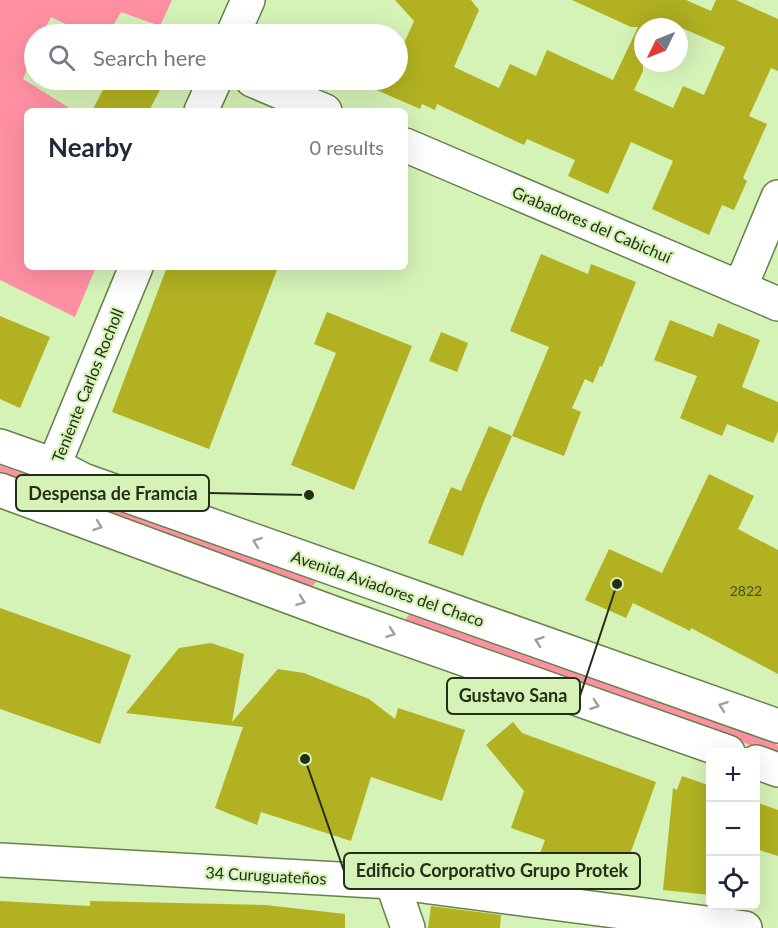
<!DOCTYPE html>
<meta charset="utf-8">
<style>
body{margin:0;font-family:Lato,sans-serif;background:#f2f2f3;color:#1f2937}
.controls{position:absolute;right:18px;bottom:18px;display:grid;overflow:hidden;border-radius:9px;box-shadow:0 6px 24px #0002}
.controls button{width:54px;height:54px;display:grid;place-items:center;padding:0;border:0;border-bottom:2px solid #e0e1e3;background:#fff;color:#1f2937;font:30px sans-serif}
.compass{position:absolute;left:634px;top:18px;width:54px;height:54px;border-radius:50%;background:#fff;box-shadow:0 6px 24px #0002;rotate:227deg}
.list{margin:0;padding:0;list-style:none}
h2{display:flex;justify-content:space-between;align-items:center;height:78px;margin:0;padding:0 24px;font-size:26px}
h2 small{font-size:20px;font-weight:400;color:#747a83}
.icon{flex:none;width:33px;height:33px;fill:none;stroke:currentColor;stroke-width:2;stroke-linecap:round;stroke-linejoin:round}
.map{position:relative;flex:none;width:778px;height:928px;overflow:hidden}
.search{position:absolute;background:#fff;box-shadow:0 6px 24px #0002;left:24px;top:24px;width:384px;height:66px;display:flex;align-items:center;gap:15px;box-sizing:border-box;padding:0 21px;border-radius:33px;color:#747a83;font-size:22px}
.panel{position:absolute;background:#fff;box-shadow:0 6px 24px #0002;left:24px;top:108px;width:384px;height:162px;border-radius:9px}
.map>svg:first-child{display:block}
</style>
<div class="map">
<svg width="778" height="928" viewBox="0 0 778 928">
<rect width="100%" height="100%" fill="#d5f2b7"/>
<g fill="#ff90a3">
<polygon points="0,0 172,0 160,26 121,12 108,34 86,34 51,17 42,34 34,34 34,52 23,79 74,111 27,111 27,267 96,267 75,317 0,280"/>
<polygon points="0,465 315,579 316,582 312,587 0,475"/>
<polygon points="411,613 778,745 778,755 407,621 406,618"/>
</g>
<g fill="#b1b122" fill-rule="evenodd">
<path d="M395,0h76l8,10 -25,57 45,21 11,-24 26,12 11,-26 66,30 25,-53h-7l-59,-27h114l25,11 5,-11h20l42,19v52l-7,-3 -22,48 18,8 -24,54 4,3 -13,29 -12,-5 -13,30 -57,-26 21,-48 -42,-19 -23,52 -40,-18 7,-16 -48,-21 -3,6 -87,-41 -2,6 -13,-6 -2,5 -66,-29h44v-23l16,-36zM643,27h37l45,20 -21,48 -21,-9 -10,22 -39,-18 9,-19z"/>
<polygon points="108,80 165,80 149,111 92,111"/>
<polygon points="541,254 588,274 591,264 636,282 602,367 600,366 593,383 585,379 572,408 581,412 564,456 512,436 549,347 510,331"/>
<polygon points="167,267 278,267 209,449 112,412"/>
<polygon points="327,312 412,346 354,490 291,465 336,353 314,344"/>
<polygon points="0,316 50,337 20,408 0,399"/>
<polygon points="670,320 713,337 718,323 760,340 742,387 778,402 778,431 773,443 727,424 722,436 680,418 697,376 654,360"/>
<polygon points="441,332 468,343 457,372 429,361"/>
<polygon points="489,426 512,436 484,501 463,556 428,543 451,487 461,491"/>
<polygon points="709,474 754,496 738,529 778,550 778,674 691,628 690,631 633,603 626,618 585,600 609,549 662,573"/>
<polygon points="0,608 131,655 100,744 0,709"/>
<polygon points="211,643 244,654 232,722 278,669 304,673 369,699 395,719 398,708 465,730 442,801 371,777 351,841 261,812 257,825 215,808 243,727 126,713 179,648"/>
<polygon points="513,722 522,733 656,782 628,860 617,856 614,882 533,872 545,840 511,828 524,791 486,745"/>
<polygon points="682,776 711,786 711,895 663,890 673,788 677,790"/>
<polygon points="756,802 778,810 778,856 756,849"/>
<polygon points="0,901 90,906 90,901 265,905 345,914 345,928 0,928"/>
<polygon points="431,906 501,915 500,928 428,928"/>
</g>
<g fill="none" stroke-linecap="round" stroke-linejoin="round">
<defs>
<g id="minor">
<polyline points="233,34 248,0"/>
<polyline points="252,80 325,111"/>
<polyline points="201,111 215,80"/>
<polyline points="405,145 778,304"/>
<polyline points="740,288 778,197"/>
<polyline points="43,506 54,465 136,267"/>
<polyline points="0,860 392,882 745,928"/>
<polyline points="392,882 408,928"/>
</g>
<g id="highway">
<polyline points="0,446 54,465 83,480 778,726"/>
<polyline points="0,490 336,614 728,752"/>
<polyline points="756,762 778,770"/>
</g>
</defs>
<use href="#minor" stroke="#67814a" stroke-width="36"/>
<use href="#highway" stroke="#67814a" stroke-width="36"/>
<use href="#minor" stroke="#fff" stroke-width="33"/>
<use href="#highway" stroke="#fff" stroke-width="33"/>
</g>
<defs><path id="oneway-chevron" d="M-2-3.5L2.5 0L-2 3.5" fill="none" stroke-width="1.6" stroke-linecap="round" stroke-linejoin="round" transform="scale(1.5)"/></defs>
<g stroke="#9da197">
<use href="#oneway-chevron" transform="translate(98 526) rotate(20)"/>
<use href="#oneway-chevron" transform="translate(257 542) rotate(-160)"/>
<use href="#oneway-chevron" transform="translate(301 601) rotate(20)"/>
<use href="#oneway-chevron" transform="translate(391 633) rotate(19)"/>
<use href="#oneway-chevron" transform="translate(539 641) rotate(-161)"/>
<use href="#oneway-chevron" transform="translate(595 705) rotate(19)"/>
<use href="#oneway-chevron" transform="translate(723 706) rotate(-161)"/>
</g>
<g text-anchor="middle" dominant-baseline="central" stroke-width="4.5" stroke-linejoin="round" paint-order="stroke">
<g font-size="14" fill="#48501a">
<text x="746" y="590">2822</text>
</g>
<g font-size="16" fill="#252f18" stroke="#d5f2b7">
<text transform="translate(592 224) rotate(23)">Grabadores del Cabichuí</text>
<text transform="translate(87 385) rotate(-68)">Teniente Carlos Rocholl</text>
<text transform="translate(388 588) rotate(19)">Avenida Aviadores del Chaco</text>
<text transform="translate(266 875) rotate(3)">34 Curuguateños</text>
</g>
</g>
<path fill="none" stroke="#252f18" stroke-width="2" d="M309 495L209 493M617 584L580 696M305 759L344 871"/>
<g fill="#252f18" stroke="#d5f2b7" stroke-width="2">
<circle cx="309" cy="495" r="6"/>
<circle cx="617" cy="584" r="6"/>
<circle cx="305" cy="759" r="6"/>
</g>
<g fill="#d5f2b7" stroke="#252f18" stroke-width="2">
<rect x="16" y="475" width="193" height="36" rx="6"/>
<rect x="447" y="678" width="133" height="36" rx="6"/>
<rect x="344" y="853" width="296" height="36" rx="6"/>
</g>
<g font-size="18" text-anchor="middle" font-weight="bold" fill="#252f18">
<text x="113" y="500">Despensa de Framcia</text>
<text x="513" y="702">Gustavo Sana</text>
<text x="492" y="877">Edificio Corporativo Grupo Protek</text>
</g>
</svg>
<div class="controls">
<button>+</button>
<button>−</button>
<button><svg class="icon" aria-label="locate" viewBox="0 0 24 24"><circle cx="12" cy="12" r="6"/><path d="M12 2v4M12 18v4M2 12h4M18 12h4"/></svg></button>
</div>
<svg class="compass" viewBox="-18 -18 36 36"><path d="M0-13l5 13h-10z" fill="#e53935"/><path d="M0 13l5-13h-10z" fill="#747a83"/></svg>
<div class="search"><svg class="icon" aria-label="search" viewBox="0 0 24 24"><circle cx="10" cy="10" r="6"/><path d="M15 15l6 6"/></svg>Search here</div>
<section class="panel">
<h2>Nearby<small>0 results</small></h2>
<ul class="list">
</ul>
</section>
</div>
